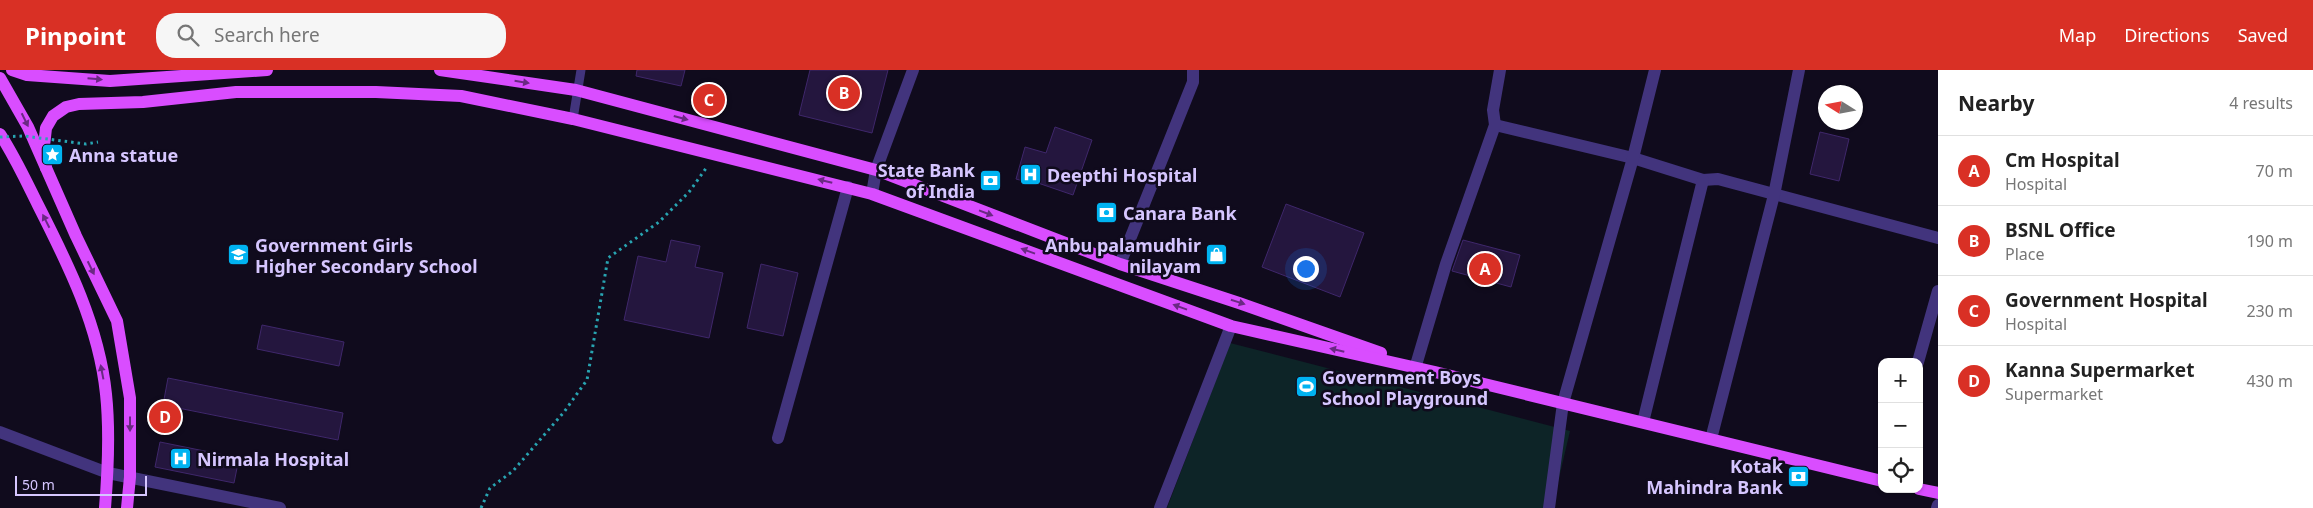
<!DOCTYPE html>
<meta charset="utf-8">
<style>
body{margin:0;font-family:"Noto Sans",sans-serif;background:#f6f6f6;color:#222}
.controls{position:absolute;right:15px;bottom:15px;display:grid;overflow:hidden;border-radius:10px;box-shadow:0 1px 4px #0004}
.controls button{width:45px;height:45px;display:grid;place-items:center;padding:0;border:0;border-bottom:1px solid #e0e0e0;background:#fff;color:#222;font:25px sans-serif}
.compass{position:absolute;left:1818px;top:15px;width:45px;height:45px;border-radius:50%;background:#fff;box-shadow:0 1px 4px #0004;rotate:281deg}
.scale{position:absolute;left:15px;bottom:12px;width:132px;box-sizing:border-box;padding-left:5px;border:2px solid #d6c6ff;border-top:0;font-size:14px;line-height:18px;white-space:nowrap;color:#d6c6ff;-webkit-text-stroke:4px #100b1d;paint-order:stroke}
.you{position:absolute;left:1305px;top:198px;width:18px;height:18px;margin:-12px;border:4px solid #fff;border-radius:50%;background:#1a73e8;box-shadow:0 0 0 8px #1a73e833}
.badge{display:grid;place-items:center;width:32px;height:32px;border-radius:50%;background:#d93025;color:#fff;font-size:16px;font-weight:700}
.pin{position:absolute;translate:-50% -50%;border:2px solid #fff;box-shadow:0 1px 5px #0006}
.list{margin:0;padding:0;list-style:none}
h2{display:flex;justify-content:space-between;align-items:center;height:65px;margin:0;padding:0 20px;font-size:21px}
h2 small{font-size:16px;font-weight:400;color:#767676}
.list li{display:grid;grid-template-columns:32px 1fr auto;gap:15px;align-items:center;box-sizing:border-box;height:70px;padding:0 20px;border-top:1px solid #e0e0e0}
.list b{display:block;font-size:19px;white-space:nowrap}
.list p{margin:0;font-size:16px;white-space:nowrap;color:#767676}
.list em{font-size:16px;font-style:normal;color:#767676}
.icon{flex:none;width:28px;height:28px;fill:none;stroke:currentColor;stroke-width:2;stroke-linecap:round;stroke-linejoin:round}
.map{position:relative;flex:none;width:1938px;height:438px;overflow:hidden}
header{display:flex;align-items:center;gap:30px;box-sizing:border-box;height:70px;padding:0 25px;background:#d93025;color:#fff}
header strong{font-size:24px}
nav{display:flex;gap:28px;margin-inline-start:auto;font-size:18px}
.search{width:350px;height:45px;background:#f6f6f6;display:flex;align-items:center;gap:12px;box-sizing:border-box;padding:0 18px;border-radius:20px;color:#767676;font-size:19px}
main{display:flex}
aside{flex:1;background:#fff}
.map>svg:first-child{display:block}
</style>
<header>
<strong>Pinpoint</strong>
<div class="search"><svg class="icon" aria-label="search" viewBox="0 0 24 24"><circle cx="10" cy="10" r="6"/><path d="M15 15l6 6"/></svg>Search here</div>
<nav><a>Map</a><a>Directions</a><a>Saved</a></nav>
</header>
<main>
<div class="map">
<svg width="1938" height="438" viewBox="0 0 1938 438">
<rect width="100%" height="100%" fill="#100b1d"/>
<polygon fill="#0d2427" points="1230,273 1570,361 1552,438 1167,438"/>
<g fill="#24163e" stroke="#3f276b">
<polygon points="637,0 685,0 681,16 636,6"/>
<polygon points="810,0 888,0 872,63 799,45"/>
<polygon points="1055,57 1092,70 1073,125 1035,112 1034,114 1016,109 1025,77 1046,83"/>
<polygon points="1820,62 1849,69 1839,111 1810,104"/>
<polygon points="1286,134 1364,163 1340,227 1262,197"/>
<polygon points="671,170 700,176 695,197 723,203 709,268 624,250 638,186 666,192"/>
<polygon points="1463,170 1520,185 1511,217 1452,201"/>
<polygon points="761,194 798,203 783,266 747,258"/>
<polygon points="262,255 344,272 339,296 257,279"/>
<polygon points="168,308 343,343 338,370 163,335"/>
<polygon points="160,372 239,388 234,413 155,397"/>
</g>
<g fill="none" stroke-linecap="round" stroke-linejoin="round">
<polyline stroke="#28a4b1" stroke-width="3" stroke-dasharray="2.5 4" stroke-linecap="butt" points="481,438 490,418 513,401 564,342 587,310 608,188 659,152 689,122 707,97"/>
<polyline stroke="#42347d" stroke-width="9" points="573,49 581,0"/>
<g stroke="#42347d" stroke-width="12">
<polyline points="1495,55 1633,88 1703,110 1718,109 1938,168"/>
<polyline points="1120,194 1193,12 1193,0"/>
<polyline points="1918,292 1938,221"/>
<polyline points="1416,295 1446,194 1495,55 1493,40 1500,0"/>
<polyline points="1643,352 1703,110"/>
<polyline points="0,362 108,403 280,438"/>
<polyline points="778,368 848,117"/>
<polyline points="1711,369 1774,125 1799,0"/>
<polyline points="1160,438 1231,256"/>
<polyline points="1549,438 1563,333 1633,88 1655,0"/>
</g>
<g stroke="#42347d" stroke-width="12">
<polyline points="872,124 876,100 913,0"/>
<polyline points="1937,438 1938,435"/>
</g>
<g stroke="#d94dff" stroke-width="12">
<polyline points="12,0 27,5 110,11 267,0"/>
<polyline points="440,0 576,20 876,100 1120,194 1239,233 1381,283"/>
<polyline points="0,8 28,57 76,166 117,251 130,328 130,407 127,438"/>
<path d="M0,64c15,23 26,47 38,71 30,59 61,121 68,189 4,37 2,77 -1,114"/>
<polyline points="46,98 44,76 46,58 53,46 66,37 79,34 143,32 236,22 376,22 461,26 573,49 872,124 1231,256 1435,302 1882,411"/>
<polyline points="1919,419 1938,423"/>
</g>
<polyline stroke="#28a4b1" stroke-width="3" stroke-dasharray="2.5 4" stroke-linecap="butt" points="0,67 24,66 86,74 98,72"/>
</g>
<defs><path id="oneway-solid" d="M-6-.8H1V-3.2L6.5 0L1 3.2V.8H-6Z" transform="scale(1.25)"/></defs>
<g fill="#6a2983">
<use href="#oneway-solid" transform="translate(95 9) rotate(5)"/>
<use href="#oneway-solid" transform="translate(522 12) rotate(9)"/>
<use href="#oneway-solid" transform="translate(681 48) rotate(15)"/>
<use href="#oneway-solid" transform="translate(25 50) rotate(64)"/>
<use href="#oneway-solid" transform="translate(825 111) rotate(-166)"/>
<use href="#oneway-solid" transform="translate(986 143) rotate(21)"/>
<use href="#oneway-solid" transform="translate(46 151) rotate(-117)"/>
<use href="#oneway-solid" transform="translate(1028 181) rotate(-160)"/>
<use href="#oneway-solid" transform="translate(91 198) rotate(64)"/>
<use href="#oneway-solid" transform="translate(1238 232) rotate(18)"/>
<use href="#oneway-solid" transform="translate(1180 237) rotate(-160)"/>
<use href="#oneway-solid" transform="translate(1337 280) rotate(-167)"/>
<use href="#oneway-solid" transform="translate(102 302) rotate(-101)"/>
<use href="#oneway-solid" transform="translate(130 354) rotate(90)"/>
</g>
<defs>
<symbol id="sight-square" viewBox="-11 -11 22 22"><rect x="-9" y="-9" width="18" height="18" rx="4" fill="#00b3f1" stroke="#100b1d"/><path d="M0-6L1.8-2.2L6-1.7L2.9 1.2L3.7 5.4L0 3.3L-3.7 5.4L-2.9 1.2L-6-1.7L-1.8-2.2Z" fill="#fff"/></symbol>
<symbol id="hospital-square" viewBox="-11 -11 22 22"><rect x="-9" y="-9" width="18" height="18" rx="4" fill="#00b3f1" stroke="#100b1d"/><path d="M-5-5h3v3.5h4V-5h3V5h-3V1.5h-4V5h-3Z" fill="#fff"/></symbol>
<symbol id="bank-square" viewBox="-11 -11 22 22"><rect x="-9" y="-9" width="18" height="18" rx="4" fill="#00b3f1" stroke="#100b1d"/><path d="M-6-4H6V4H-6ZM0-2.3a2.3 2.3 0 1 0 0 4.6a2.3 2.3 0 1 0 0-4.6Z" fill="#fff"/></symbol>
<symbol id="school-square" viewBox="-11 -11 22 22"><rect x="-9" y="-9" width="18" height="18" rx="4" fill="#00b3f1" stroke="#100b1d"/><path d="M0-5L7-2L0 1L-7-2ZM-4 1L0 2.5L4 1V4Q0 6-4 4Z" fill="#fff"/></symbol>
<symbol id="shop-square" viewBox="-11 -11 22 22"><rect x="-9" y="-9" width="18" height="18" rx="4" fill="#00b3f1" stroke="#100b1d"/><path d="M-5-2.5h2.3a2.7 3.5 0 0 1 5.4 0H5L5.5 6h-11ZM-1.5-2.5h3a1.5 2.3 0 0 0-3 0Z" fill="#fff"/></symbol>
<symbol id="stadium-square" viewBox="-11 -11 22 22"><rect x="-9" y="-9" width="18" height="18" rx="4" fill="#00b3f1" stroke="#100b1d"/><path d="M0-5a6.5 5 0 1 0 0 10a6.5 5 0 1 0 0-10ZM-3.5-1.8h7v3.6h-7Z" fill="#fff"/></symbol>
</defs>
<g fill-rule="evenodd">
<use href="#sight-square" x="40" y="72" width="25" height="25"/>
<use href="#hospital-square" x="1018" y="92" width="25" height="25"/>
<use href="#bank-square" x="978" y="98" width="25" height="25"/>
<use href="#bank-square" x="1094" y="130" width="25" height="25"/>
<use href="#school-square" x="226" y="172" width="25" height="25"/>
<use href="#shop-square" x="1204" y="172" width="25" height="25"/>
<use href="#stadium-square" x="1294" y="304" width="25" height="25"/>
<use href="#hospital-square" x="168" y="376" width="25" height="25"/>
<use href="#bank-square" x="1786" y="394" width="25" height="25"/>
</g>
<g text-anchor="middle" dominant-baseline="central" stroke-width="5" stroke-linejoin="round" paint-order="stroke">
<g font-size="18" font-weight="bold" fill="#d6c6ff" stroke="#100b1d" text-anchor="start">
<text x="69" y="85">Anna statue</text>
<text x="975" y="100" text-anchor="end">State Bank<tspan x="975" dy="21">of India</tspan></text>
<text x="1047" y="105">Deepthi Hospital</text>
<text x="1123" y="143">Canara Bank</text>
<text x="255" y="175">Government Girls<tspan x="255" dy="21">Higher Secondary School</tspan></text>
<text x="1201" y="175" text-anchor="end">Anbu palamudhir<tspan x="1201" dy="21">nilayam</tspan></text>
<text x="1322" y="307">Government Boys<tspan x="1322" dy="21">School Playground</tspan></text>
<text x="197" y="389">Nirmala Hospital</text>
<text x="1783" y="396" text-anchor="end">Kotak<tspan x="1783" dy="21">Mahindra Bank</tspan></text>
</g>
</g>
</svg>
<div class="controls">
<button>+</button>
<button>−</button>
<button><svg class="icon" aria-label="locate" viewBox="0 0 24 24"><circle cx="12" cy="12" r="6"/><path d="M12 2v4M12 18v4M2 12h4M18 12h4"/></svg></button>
</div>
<svg class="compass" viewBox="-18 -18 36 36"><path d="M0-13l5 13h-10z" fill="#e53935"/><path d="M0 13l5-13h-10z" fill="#767676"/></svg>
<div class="scale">50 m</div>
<div class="you"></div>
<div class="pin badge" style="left:1485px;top:199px">A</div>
<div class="pin badge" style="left:844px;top:23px">B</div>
<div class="pin badge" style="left:709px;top:30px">C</div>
<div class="pin badge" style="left:165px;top:347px">D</div>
</div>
<aside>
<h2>Nearby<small>4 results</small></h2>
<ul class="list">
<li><span class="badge">A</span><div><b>Cm Hospital</b><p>Hospital</p></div><em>70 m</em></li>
<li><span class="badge">B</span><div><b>BSNL Office</b><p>Place</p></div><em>190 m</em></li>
<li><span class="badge">C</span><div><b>Government Hospital</b><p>Hospital</p></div><em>230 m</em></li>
<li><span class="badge">D</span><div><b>Kanna Supermarket</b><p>Supermarket</p></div><em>430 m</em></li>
</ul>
</aside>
</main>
